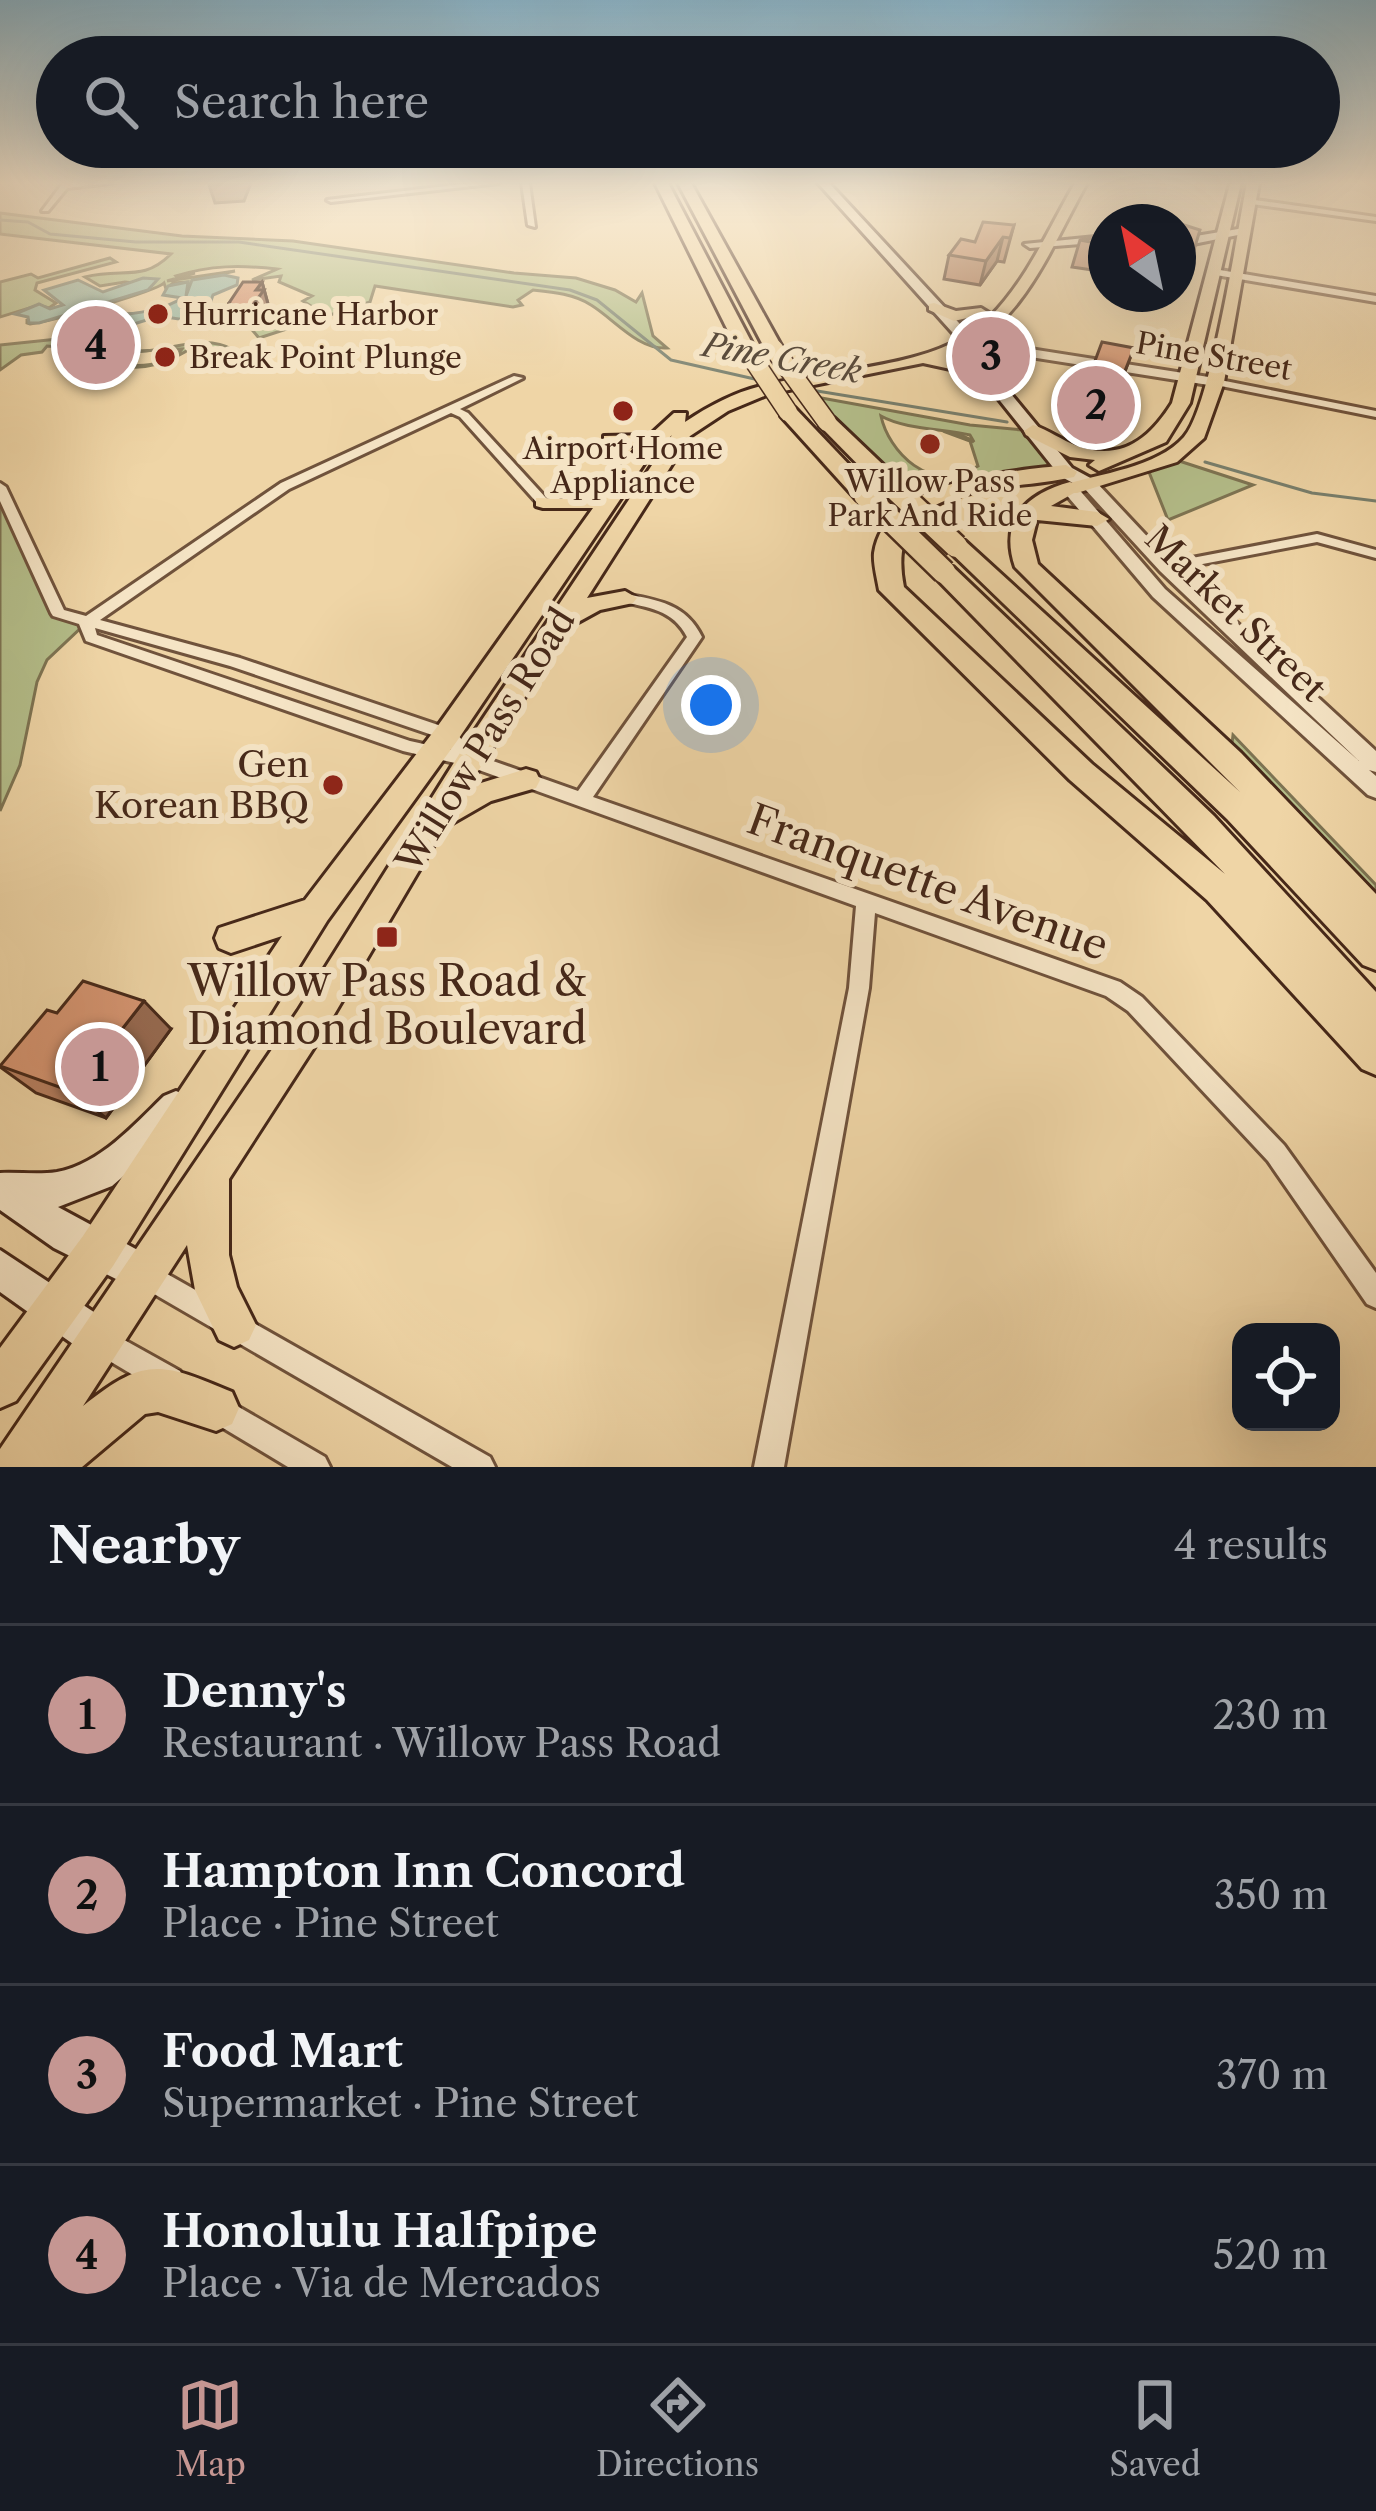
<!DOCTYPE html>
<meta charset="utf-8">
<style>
body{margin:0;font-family:"Libre Caslon Text",serif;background:#20242c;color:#f1f3f6}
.controls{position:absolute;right:36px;bottom:36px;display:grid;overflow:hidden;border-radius:24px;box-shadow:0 12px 48px #0002}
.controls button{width:108px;height:108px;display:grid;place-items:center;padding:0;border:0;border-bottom:3px solid #363941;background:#171b24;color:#f1f3f6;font:60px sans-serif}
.compass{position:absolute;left:1088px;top:204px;width:108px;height:108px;border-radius:50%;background:#171b24;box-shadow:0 12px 48px #0002;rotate:327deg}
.you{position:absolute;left:711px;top:705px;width:42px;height:42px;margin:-30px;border:9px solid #fff;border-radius:50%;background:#1a73e8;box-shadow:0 0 0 18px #1a73e833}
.badge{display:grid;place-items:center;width:78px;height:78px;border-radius:50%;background:#c59692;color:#111;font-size:39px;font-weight:700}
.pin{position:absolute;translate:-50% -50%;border:6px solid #fff;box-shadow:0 3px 12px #0006}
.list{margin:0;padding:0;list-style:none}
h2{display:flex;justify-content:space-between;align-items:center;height:156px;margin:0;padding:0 48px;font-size:51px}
h2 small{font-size:39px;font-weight:400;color:#9ea1a6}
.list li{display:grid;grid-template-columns:78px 1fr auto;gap:36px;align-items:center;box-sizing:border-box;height:180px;padding:0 48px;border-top:3px solid #363941}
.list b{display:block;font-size:45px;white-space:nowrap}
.list p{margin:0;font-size:39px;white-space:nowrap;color:#9ea1a6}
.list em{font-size:39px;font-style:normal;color:#9ea1a6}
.icon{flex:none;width:66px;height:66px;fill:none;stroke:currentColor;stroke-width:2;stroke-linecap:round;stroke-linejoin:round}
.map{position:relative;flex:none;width:1376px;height:1467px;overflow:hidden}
.search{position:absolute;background:#171b24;box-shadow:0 12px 48px #0002;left:36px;right:36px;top:36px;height:132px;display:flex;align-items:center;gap:30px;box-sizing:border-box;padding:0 42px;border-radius:66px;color:#9ea1a6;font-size:45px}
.sheet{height:876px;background:#171b24}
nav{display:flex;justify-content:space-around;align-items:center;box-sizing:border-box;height:168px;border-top:3px solid #363941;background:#171b24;font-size:33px;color:#9ea1a6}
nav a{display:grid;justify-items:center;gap:6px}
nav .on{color:#c59692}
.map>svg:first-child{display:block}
</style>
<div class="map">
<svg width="1376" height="1467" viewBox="0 0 1376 1467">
<rect width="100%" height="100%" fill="#efd5a6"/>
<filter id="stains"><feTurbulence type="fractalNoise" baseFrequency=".00167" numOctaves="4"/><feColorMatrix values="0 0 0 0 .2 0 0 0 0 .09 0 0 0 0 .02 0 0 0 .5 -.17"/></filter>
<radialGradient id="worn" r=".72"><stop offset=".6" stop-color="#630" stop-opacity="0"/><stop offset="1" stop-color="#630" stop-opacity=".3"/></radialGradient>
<g fill="#b4be8a" stroke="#7d7352" stroke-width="3" fill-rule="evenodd">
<path d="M0,213l182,23 111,5 221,32 62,5 39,12 21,12 6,-9 11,43 14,12c-29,2 -53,-29 -76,-43 -17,-11 -39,-13 -58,-15l-15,10 4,5 -9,2 -138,-21 -5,16 -111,36 -12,-14 28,-5 5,7 45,-11 -22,-14 9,-5 -33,-14 2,-6 -29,4 25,-11c-36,-4 -67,-4 -101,7l1,1 18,-4 -28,8 68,-10 -41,9 -8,16 1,-14 -14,1 -7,6 -2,-6c-8,8 -110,38 -134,41l-3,-1v-4l2,4c40,-11 80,-25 119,-34l3,-4 -26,-3 -25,4 -15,-9c38,-10 57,6 86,-23l-171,-20z"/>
<polygon points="110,258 116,262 37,283 35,290 56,303 49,308 39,305 0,317 0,282 31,274 38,278"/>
<path d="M223,278l8,1v6l-25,11 -4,11c-20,10 -41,5 -63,12 -15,5 -24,11 -40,12l-4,-10c48,-19 68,10 106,-40z"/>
<path d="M78,338l9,15 34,-4 11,-10 -6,9 9,-6 -10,10c36,3 77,-21 108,-2l-35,17 16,-10 -20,-11c-21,15 -56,29 -81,16 21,6 56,5 69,-13l-87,4 -4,5 15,2 -39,8 -6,-2 11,-8v-10l-25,-2 -5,6 -21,3 -21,15v-25l58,-6 -1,3z"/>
<path d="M805,395l165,30 63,6 33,40 -152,36zM881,416c23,13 61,13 89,19l4,7c-8,-7 -21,-8 -31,-11l27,10 8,25c-48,31 -90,-16 -97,-50z"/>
<polygon points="1170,458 1253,485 1168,520 1147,467"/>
<polygon points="0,487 58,613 86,623 47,660 37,682 20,765 0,811"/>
<polygon points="1233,735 1376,885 1376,903 1230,761"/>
</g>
<g fill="#9ab9a5" stroke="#787f6d" stroke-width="3">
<path d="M224,275l14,3 -1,7 -24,10 -6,17 9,3 -17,7 -40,-6 -57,18 -20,-12c33,-10 71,-5 100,-24l-19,-3 5,-9 20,-4 -2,14 6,-16z"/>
<polygon points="143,278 158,279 148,290 39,323 29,323 28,317 15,314 39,304 50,309 63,305 44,290 78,280 103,292"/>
</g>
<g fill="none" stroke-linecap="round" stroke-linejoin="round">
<g stroke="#787f6d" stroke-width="3">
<polyline points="0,220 28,222 50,234 136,242 239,242 570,290 597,300 671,360 759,380"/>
<polyline points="811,390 1007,422"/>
<polyline points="1205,462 1312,493 1376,501"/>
</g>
<defs>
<g id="minor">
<polygon points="63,183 111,183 67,188 48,211 42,211"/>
<polygon points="472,183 499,183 331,202 327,200"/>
<polygon points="522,183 529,183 535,227 528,225"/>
<polygon points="1248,199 1376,217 1376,221 1245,203"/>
<path d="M514,376l9,2 -63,31 8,4 79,86v6h-8l-79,-88 -9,-4 -162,76 -189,131 140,38 213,72 23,25 102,36 109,-154c-14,-28 -39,-29 -67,-36l-2,-3 7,-4c33,6 61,10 77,43l-109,160 527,185 22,15 142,148 92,128v35l-9,-4 -99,-143 -140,-150 -22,-15 -231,-83 -6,75 -85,479h-30l95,-479 7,-82 -388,-140 -65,-15 -317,-110 -7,-17 -26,-8 -2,-3 -51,-112v-18l6,4 58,123 22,6 195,-133zM95,628l135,38 211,72 10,12 -41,-9 -313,-106z"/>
<polygon points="1215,379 1376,411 1376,417 1211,384 1210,382"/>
<polygon points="1317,534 1376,550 1376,558 1317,542 1166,571 1159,567 1166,563"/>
<polygon points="146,1262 490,1457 495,1467 452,1467 137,1284 133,1275 137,1266"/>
<polygon points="101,1327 180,1371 184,1381 180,1391 170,1395 160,1391 91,1350 88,1340 91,1330"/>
<polygon points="218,1395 325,1457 330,1467 288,1467 208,1419 204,1409 208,1399"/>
</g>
<g id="tertiary">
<polygon points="1214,269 1376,296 1376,302 1210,274 1210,270"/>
<polygon points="966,345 1005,345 1215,378 1222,382 1215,386 1005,353 970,352 964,348"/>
<polygon points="1090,480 1096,482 1172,563 1376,751 1376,772 1369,770 1376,776 1376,798 1368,795 1153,597 1064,492 1064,486 1076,486 1165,589 1359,761 1160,571 1084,488 1082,485"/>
</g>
<g id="secondary">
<polygon points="818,183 829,183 972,337 993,372 1072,468 1096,481 1096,489 1084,489 1060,476 981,377 961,342"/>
<polygon points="1244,228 1248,233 1178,247 1178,239"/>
<polygon points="1106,236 1106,242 1030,248 1024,244"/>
<path d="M176,1091l12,5 5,12 -5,12 -76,66 -54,21 100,54 6,13 -6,13 -13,6 -13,-6 -78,-39 -54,-38v-37c19,-1 38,2 57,-1 43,-8 77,-47 107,-76z"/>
<polygon points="0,1250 115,1326 121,1340 115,1354 101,1360 87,1354 0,1292"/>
</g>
<g id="primary">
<path d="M1075,183h12c-37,65 -65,148 -141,173l46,14v8l-69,-15 -154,31 -41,17 -38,25 -103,162 38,-7 12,7 -4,5 -33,7 -31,17 -101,160 58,-18 10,3 4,8 -4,8 -45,13 -47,27 -122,207 -93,144v76l8,32 19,38 -7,15 -15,7 -15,-7 -24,-50 -8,-45 -104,161c62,-50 78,-44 149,-14l7,16 -7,16 -16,7 -58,-19 -13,2 -63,53h-82v-18l298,-438 162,-258 212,-318 -24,23 -191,283 -130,180 -214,345 -97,135 -16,7v-60l83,-112 199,-300 -51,17 -12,-5 -4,-10 4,-10 86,-28 132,-173 156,-219h-50l-7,-2v-8l44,1 24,-7 34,-46 -34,-2v-8l46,-1 24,-22h12l-1,9c24,-16 48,-29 76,-36 68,-18 178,-16 229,-69 37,-37 59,-89 85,-134z"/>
<path d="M1241,183l-51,220 -24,39 -67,29 -10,-6 6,-5 -25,-3 -44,-22 -2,-4 9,-6c15,5 29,15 44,21 45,16 73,-8 95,-43l58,-219z"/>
<path d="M1247,183h12l-35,199 -20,56 -27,24 -100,31h-14v-8c36,-11 95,-18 121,-48 27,-30 53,-205 63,-254z"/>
<polygon points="934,303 956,311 981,308 989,313 954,321 929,310 929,304"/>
</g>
<g id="motorway">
<polygon points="655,183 668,183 755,349 752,353 737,349"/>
<polygon points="678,183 691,183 783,349 780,353 765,349"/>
<polygon points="781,408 795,408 873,490 873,500 857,500 781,416"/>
<polygon points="820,418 834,418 898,479 898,489 882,489 820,426"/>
<path d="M1066,465l11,7 -3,5c-72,16 -192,2 -170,110l188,177 133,110 -290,-297 -3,-5 3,-5h18l261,249 162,176v83l-14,-6 -155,-169 -137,-120 -191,-190c-2,-12 -6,-26 -5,-37 11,-74 134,-81 192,-88z"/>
<path d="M1070,482l11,7 -30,17 46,6 12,7 -12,7 -60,-6 -5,20 6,24 203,189 135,141v76l-13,-5 -136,-146 -283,-273 12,-7 9,2 275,251 -225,-225c-16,-47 11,-73 55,-85z"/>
</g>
</defs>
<use href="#minor" stroke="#70533c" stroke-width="6"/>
<use href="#tertiary" stroke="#70533c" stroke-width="6"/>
<use href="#secondary" stroke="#462819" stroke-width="6"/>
<use href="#primary" stroke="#462819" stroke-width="6"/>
<use href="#motorway" stroke="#462819" stroke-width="6"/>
<use href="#minor" fill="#f5e4c5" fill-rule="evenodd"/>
<use href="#tertiary" fill="#f5e4c5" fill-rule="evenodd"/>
<use href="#secondary" fill="#f5e4c5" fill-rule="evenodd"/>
<use href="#primary" fill="#efd5a6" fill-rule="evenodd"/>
<use href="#motorway" fill="#efd5a6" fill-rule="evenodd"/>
<defs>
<g id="motorway-bridge-far1">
<polyline points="746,349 788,412"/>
<polyline points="774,349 827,422"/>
</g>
<g id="motorway-bridge">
<polyline points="890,484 956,546"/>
<polyline points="865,495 944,572"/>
</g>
</defs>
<use href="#motorway-bridge-far1" stroke="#462819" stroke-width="21" stroke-linecap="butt"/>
<use href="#motorway-bridge" stroke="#462819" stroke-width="27" stroke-linecap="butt"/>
<use href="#motorway-bridge-far1" stroke="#efd5a6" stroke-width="18"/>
<use href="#motorway-bridge" stroke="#efd5a6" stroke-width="22"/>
</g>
<g fill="#b98163" stroke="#462819" stroke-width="3">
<polygon points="1014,225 1004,262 997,261 980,285 944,279 949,255 975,242"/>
<polygon points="1106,236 1106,272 1072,267 1080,240"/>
<polygon points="262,282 268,304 253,328 234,317 229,303"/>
<polygon points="1134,348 1106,421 1076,415 1086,385"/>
<polygon points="57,1013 171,1029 106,1118 36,1093 0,1067"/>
</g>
<g fill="#966950" stroke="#462819" stroke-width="3">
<polygon points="251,183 244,201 215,203 209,185"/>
<polygon points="1003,237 997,261 980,285 986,261"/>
<polygon points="1194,250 1184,276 1178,277 1178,252"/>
<polygon points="262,282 268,304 253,328 247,313 256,290"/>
<polygon points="97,312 110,344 79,349 72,336"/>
<polygon points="144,1001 171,1029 106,1118 73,1092"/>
</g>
<g fill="#d79673" stroke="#462819" stroke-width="3">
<polygon points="983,222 1014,225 1010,238 1003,237 986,261 949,255 961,239 975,242"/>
<polygon points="1178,223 1200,230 1194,250 1178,252"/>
<polygon points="1106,236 1106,245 1080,240"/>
<polygon points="243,282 262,282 256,290 264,290 247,313 229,303"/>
<polygon points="97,312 104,330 72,336"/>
<polygon points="1102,342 1134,348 1117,391 1086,385"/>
<polygon points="83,981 144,1001 73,1092 0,1066 47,1010 57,1013"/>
</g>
<linearGradient id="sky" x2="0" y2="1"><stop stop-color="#89b6cd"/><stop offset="0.47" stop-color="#f8ecd7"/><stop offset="1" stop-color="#f8ecd7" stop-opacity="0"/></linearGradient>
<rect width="1376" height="389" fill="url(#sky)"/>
<g fill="#8f2418" stroke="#f5e4c5" stroke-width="4.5">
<circle cx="158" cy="314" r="12"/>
<circle cx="165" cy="357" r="12"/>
<circle cx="623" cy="411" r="12"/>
<circle cx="930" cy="444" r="12"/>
<circle cx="333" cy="785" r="12"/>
<rect x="375" y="925" width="24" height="24" rx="6"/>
</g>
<g text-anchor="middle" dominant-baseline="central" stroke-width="12" stroke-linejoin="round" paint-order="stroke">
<g font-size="30" fill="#462819" stroke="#f5e4c5" text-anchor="start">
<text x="182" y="314">Hurricane Harbor</text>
<text x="189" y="357">Break Point Plunge</text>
<text x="623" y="448" text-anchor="middle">Airport Home<tspan x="623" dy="34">Appliance</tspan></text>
<text x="930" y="481" text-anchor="middle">Willow Pass<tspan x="930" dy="34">Park And Ride</tspan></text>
</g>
<g font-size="30" fill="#462819" stroke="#f5e4c5">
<text transform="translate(1214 356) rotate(10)">Pine Street</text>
</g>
<g font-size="33" font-style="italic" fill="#5b4c3c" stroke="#f5e4c5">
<text transform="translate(782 358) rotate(10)">Pine Creek</text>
</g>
<g font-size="36" fill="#462819" stroke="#f5e4c5">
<text transform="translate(1236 613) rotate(44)">Market Street</text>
<text transform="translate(485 740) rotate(-58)">Willow Pass Road</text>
</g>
<g font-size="36" fill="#462819" stroke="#f5e4c5" text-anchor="end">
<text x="309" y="764">Gen<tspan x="309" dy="41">Korean BBQ</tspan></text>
</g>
<g font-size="42" fill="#462819" stroke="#f5e4c5">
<text transform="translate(928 882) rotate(20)">Franquette Avenue</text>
</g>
<g font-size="42" fill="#462819" stroke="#f5e4c5">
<text x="387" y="981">Willow Pass Road &amp;<tspan x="387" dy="48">Diamond Boulevard</tspan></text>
</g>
</g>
<rect width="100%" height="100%" filter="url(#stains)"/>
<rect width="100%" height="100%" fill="url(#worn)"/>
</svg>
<div class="controls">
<button><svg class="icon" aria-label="locate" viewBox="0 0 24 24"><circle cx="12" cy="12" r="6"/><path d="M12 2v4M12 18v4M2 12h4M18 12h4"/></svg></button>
</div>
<svg class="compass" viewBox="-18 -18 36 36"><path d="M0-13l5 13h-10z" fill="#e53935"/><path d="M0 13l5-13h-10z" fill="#9ea1a6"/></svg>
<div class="you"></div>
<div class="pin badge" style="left:100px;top:1067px">1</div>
<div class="pin badge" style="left:1096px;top:405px">2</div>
<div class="pin badge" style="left:991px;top:356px">3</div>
<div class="pin badge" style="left:96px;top:345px">4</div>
<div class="search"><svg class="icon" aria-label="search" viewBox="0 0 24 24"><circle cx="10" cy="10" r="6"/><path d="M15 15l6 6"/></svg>Search here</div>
</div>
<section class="sheet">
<h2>Nearby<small>4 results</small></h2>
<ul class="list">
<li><span class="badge">1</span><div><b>Denny's</b><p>Restaurant · Willow Pass Road</p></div><em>230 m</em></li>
<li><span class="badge">2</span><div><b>Hampton Inn Concord</b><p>Place · Pine Street</p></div><em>350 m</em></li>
<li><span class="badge">3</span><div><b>Food Mart</b><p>Supermarket · Pine Street</p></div><em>370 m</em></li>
<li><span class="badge">4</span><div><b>Honolulu Halfpipe</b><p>Place · Via de Mercados</p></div><em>520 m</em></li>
</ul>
</section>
<nav>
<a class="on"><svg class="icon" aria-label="map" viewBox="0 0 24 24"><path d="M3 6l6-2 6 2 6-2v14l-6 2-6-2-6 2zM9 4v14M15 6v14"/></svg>Map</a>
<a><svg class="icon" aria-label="directions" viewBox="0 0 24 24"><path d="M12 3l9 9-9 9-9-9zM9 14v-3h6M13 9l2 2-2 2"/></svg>Directions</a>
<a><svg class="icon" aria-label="saved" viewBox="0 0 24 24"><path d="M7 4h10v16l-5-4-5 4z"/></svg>Saved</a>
</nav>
